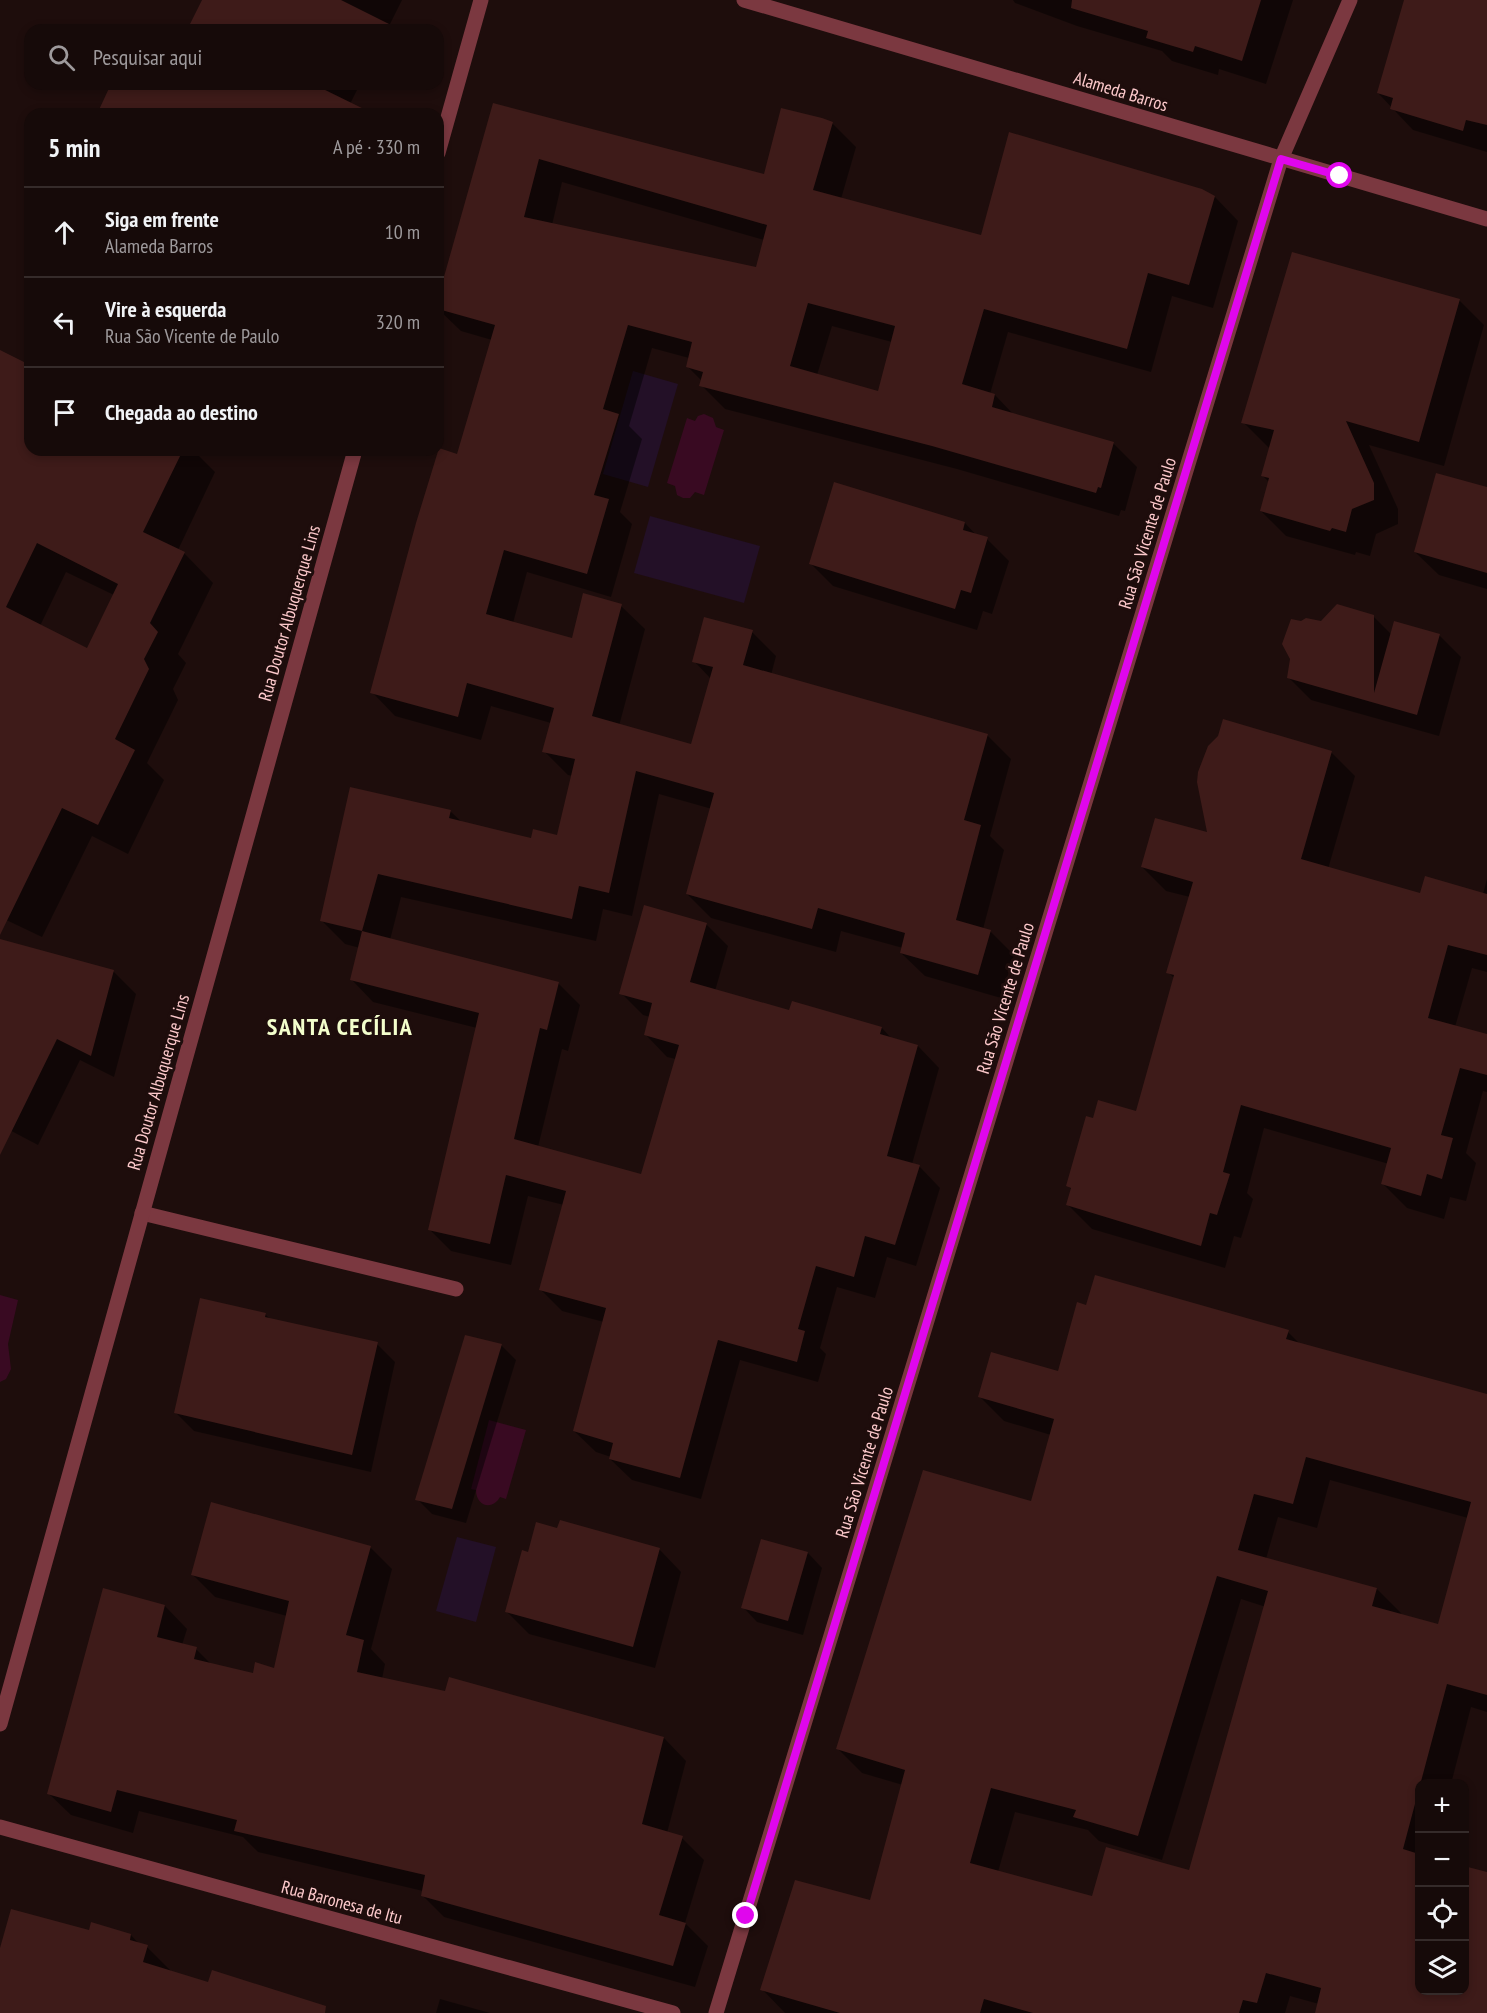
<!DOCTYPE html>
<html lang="pt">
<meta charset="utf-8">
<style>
body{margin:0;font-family:"PT Sans Narrow",sans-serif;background:#231817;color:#f1f3f6}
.controls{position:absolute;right:18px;bottom:18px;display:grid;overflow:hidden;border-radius:12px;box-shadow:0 3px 9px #0003}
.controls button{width:54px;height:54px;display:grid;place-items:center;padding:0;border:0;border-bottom:2px solid #352b2a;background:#160a09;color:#f1f3f6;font:30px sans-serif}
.stop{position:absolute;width:18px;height:18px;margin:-14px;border:4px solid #e006ed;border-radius:50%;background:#fff}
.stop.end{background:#e006ed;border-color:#fff;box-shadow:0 2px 6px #0008}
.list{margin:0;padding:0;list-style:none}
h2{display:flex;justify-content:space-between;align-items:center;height:78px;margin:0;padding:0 24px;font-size:26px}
h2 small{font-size:20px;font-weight:400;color:#9e9a9c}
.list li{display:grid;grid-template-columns:39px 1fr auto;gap:18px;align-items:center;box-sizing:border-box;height:90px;padding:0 24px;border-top:2px solid #352b2a}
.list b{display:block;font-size:22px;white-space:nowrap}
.list p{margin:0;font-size:20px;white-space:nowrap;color:#9e9a9c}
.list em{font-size:20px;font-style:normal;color:#9e9a9c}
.icon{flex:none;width:33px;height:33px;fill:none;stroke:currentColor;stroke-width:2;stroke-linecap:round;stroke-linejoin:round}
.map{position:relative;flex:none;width:1487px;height:2013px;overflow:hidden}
.search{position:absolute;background:#160a09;box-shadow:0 3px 9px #0003;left:24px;top:24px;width:420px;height:66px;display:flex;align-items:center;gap:15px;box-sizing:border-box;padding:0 21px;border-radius:18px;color:#9e9a9c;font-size:22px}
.panel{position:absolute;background:#160a09;box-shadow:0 3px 9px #0003;left:24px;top:108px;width:420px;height:348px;border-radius:18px}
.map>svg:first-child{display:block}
</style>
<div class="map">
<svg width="1487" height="2013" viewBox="0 0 1487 2013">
<rect width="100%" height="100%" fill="#1e0d0c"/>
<g fill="#231027">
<polygon points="633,371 678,384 648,487 603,474"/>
<polygon points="650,516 760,546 744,603 634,573"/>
<polygon points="457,1537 496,1547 476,1622 436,1611"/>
</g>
<g fill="#390a22">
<polygon points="704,414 713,418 716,427 724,430 704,495 695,492 690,498 683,498 677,495 675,486 667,483 687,418 695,421 698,416"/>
<polygon points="0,1295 18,1300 8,1344 11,1369 6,1379 0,1382"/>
<path d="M489,1420l37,10 -20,69 -6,-2c-8,14 -24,9 -24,-7l-5,-1z"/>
</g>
<g fill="#0007" fill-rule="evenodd">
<polygon points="203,0 402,0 387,30 188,30"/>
<polygon points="1013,0 1293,0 1266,84 1219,69 1218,75 1172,61 1162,51 1077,26 1015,3"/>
<polygon points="1449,0 1487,0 1487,152 1413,130 1378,93"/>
<polygon points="113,84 360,84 350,104 371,114 98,114"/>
<path d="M494,104l271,72 67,-53 24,24 -15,52 141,38 233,-40 23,24 -25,87 -41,-12 -21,76 -143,-40 -18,62 5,1 19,20 99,28 24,24 -12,44 -4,-1 -2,6 -162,-47 -232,-60 -24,-24 1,-4 -15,-15 2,-8 -37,-10 -23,78 13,13 -22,73 12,12 -21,73 -84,-25 -14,51 60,17 48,-34 24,23 -26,97 73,20 19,-67 -17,-18 58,-29 24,24 -5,19 216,60 24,24 -21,77 14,14 -21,79 7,2 24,24 -13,43 -76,-22 -24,-23 2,-5 -62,-17 -5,21 -125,-34 -24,-24 25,-85 -53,-15 -27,122 -29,-7 -7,32 -195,-44 -11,43 168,43 22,22 -12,46 -6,-2 -24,98 104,29 34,-117 -9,-2 -21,-22 4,-18 -7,-2 -22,-22 85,-69 22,22 -13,45 75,20 3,-8 89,25 10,11 26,7 21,22 -27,96 7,2 21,22 -24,78 -29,-9 -12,41 -38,-11 -17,61 6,6 -8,28 -78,-22 -39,139 -69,-19 -22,-21 1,-2 -15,-5 -22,-21 30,-109 -42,-11 -22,-22 24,-84 -36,-9 -17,69 -60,-14 -22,-22 48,-201 -104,-26 -21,-22 8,-32 -15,-4 -24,-24 129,-109 13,12 69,16 26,-2 15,-61 -5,-1 -24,-24 7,-28 -60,-17 -10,34 -86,-24 -23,-24 86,-236 34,-116 -31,-9 -23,-22v-5zM562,182l202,58 -7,29 -205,-44zM832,326l60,16 -13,51 -62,-18z"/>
<polygon points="1459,300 1484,325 1444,466 1369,445 1398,509 1398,524 1376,534 1370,556 1356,552 1355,555 1286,536 1261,511 1269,482 1263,476 1270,448 1268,447 1243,422"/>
<path d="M0,352l30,15v83h163l22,22 -37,78 6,3 29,30 -35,71 8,9 -13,26 5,11 -31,63 17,17 -36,74 -36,-18 -50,101 -42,-20zM66,572l48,23 -27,55 -47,-24z"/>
<polygon points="1487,489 1487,589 1439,575 1415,552"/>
<polygon points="965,523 977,536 987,539 1009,561 992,614 983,611 977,630 833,586 811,564"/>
<polygon points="1373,616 1392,635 1439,635 1461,657 1439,736 1311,700 1289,678 1301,623 1322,623"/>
<polygon points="1331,752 1355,776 1328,869 1421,895 1483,894 1487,879 1487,972 1472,968 1455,1027 1487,1036 1487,1092 1483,1091 1466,1153 1476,1163 1466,1201 1450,1197 1444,1219 1407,1208 1383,1184 1389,1164 1264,1128 1247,1193 1253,1199 1241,1238 1234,1236 1225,1268 1092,1229 1068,1205 1072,1190 1068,1186 1094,1120 1137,1113 1175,979 1168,972 1190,897 1166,891 1142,867 1209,835"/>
<polygon points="0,940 114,972 136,994 114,1077 80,1060 38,1145 0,1125"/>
<path d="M1087,1307l201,25 13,13 186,51v316l-16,-5 -20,77h-31v206h44l23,-117v140h-171l3,-9 -29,-8 -5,17h-500l-23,-24 109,-87 32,-117 -41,-12 -24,-24 194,-246 19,-68 -47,-14 -24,-24 79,-24zM1330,1480l138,38 -29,108 -39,-11 1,-2 -24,-24 -111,-30 12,-42 39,11zM1241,1599l25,8 -76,265 -97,26 -95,-26 17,-60 73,18 11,11 63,19z"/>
<polygon points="265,1314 271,1320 377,1344 395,1362 371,1472 194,1431 176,1413"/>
<polygon points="501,1345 516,1360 466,1523 432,1514 417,1499"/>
<polygon points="561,1522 660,1550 681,1572 655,1668 529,1634 507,1612 529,1553 558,1530"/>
<polygon points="370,1547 392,1569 371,1649 385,1664 382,1679 446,1693 450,1679 664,1738 686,1761 667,1833 682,1838 704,1860 685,1923 708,1946 695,1987 444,1917 422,1895 423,1891 258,1852 243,1837 139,1811 133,1833 71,1815 48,1793 104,1590 165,1606 187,1629 182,1645 196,1649 212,1665 254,1675 275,1669 287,1616 215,1597 193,1575"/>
<polygon points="808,1553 822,1568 803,1635 757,1622 743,1607"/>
<polygon points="90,1931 131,1935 140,1945 147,1947 173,1973 317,2013 0,2013 0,1953"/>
<polygon points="440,1999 490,2013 436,2013"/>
</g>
<g fill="#3e1b19" fill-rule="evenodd">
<polygon points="202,0 341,0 401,30 187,30"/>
<polygon points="1072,0 1261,0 1242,61 1195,46 1193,52 1146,38 1148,31 1071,8"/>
<polygon points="1404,0 1487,0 1487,125 1466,120 1463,131 1390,109 1393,98 1377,93"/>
<polygon points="111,84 313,84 374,114 97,114"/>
<path d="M493,103l271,71 17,-66 41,10 11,4 -20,68 168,45 28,-103 193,57 13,7 -26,89 -41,-12 -21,76 -143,-40 -22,75 33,10 -3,13 122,35 -13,46 -3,-1 -2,6 -164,-47 -233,-60 4,-14 -17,-5 6,-25 -64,-17 -25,84 16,5 -25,81 15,4 -22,75 -83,-24 -18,64 86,24 11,-45 39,11 -30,112 99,28 22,-77 -21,-5 12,-45 49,13 -10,35 245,69 -24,86 17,5 -25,95 35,10 -13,45 -78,-22 5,-20 -87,-25 -6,21 -126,-35 28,-101 -78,-22 -27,122 -30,-7 -7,33 -194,-45 -16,57 -42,-10 30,-134 101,23 -2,8 82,20 2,-9 24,6 18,-76 -33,-7 12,-44 -87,-25 -9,34 -88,-24 46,-170 23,-75 18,6 38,-129 -57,-16v-11zM539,159l228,66 -11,42 -232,-50zM808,303l87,23 -17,65 -88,-25z"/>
<polygon points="1292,252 1460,299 1419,442 1346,421 1374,483 1374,500 1352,509 1346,532 1332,528 1330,531 1260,511 1269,478 1261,476 1274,430 1241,423"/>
<path d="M0,350l30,15v85h153l-40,82 42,20 -35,71 8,9 -14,27 5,10 -34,70 20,11 -37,75 -36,-17 -62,127zM37,543l81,41 -31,64 -81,-41z"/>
<polygon points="1436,473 1487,487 1487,573 1414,552"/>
<polygon points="834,482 965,522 963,530 988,537 971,593 961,590 955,609 809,564"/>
<polygon points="1337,604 1374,615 1374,693 1394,621 1440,634 1417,715 1287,678 1290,659 1282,644 1291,619 1301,621 1306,618 1321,621"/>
<polygon points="1223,719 1332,751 1301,859 1420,893 1425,876 1487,894 1487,955 1448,945 1428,1018 1487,1034 1487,1075 1460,1068 1441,1135 1453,1138 1442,1179 1427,1174 1421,1196 1381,1184 1391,1148 1241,1105 1223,1172 1230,1174 1217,1215 1210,1213 1201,1246 1066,1205 1071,1188 1066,1186 1086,1116 1093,1118 1098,1100 1136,1111 1174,975 1166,973 1193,882 1141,867 1155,818 1207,832 1197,782 1198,772 1208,746 1218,736"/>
<polygon points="644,905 707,923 690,982 789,1010 792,1001 882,1027 880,1034 918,1045 887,1156 920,1165 895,1245 865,1236 854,1277 816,1266 798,1329 805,1331 797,1362 718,1340 680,1478 609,1459 613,1443 573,1431 606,1308 539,1290 566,1191 506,1175 490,1244 428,1230 479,1013 350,980 362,931 559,982 547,1030 540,1028 514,1139 641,1174 679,1045 644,1035 652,1003 619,994"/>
<polygon points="0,939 114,970 91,1056 57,1039 0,1155"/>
<path d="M1095,1275l194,55 -3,9 201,55v301l-40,-11 -44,165 16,5v136h45v-124l23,6v141h-172l6,-25 -55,-15 -9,30 -14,-3 -4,13h-206l-49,-14 -4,14h-140l-80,-23 35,-110 75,20 35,-130 -69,-21 87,-279 108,31 23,-82 -76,-22 13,-45 67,19 19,-69 9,3zM1306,1457l165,45 -33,122 -66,-18 5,-18 -139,-38 16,-56 39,10zM1217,1576l51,15 -79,279 -83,-23 -14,49 -122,-33 21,-75 85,22 -3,7 65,19z"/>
<polygon points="200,1298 266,1313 265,1317 378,1342 352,1455 174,1413"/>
<polygon points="465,1335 502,1344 452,1509 415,1500"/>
<polygon points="211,1502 371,1546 346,1635 364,1640 357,1672 445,1691 449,1677 664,1737 642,1824 683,1836 659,1915 686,1923 673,1966 421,1896 425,1875 234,1831 237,1820 117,1790 111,1812 47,1794 103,1588 165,1605 157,1637 197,1647 194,1659 253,1673 255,1662 274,1668 289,1601 191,1575"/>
<polygon points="560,1520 660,1548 633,1647 505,1612 522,1550 528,1552 536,1522 557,1528"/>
<polygon points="761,1539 808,1552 788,1621 741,1608"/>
<polygon points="11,1909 89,1930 91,1922 131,1934 130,1940 148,1945 143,1962 208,1982 212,1970 326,2006 325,2013 0,2013 0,1948"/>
</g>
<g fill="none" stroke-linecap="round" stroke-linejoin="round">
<g stroke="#7b3840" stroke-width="15">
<polyline points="744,0 1487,219"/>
<polyline points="438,153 481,0"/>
<polyline points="142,1213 456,1289"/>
<polyline points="0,1724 355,450"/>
<polyline points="0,1827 673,2013"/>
<polyline points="716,2013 1281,159 1350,0"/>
</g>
</g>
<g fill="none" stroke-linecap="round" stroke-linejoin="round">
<polyline stroke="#e006ed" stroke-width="8" points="746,1916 1281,159 1340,176"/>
</g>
<g text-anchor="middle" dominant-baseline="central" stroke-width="6" stroke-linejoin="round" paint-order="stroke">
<g font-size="18" fill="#fecacc" stroke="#1e0d0c">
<text transform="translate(1121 91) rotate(17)">Alameda Barros</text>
<text transform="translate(1147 533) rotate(-73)">Rua São Vicente de Paulo</text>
<text transform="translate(289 613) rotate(-74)">Rua Doutor Albuquerque Lins</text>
<text transform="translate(1005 998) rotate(-73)">Rua São Vicente de Paulo</text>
<text transform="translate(158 1082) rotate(-74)">Rua Doutor Albuquerque Lins</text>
<text transform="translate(864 1462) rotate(-73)">Rua São Vicente de Paulo</text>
<text transform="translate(342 1902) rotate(15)">Rua Baronesa de Itu</text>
</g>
<g font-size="24" font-weight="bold" letter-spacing="1.5" fill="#f3fecc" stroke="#1e0d0c">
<text x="340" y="1026">SANTA CECÍLIA</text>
</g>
</g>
</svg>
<div class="controls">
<button>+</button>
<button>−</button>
<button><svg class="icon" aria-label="locate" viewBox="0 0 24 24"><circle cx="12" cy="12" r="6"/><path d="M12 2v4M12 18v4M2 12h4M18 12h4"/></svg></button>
<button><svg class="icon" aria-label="layers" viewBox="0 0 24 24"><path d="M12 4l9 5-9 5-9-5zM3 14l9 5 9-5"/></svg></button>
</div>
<div class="stop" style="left:1340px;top:176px"></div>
<div class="stop end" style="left:746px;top:1916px"></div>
<div class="search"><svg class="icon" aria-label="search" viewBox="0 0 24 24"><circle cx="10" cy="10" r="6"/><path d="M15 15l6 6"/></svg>Pesquisar aqui</div>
<section class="panel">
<h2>5 min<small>A pé · 330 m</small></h2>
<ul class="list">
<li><svg class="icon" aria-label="ahead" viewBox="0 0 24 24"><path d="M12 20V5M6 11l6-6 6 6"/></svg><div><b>Siga em frente</b><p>Alameda Barros</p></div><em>10 m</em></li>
<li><svg class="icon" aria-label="left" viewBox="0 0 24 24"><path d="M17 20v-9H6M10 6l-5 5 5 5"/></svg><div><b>Vire à esquerda</b><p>Rua São Vicente de Paulo</p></div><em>320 m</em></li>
<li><svg class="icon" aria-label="arrive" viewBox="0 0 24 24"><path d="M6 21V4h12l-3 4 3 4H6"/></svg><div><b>Chegada ao destino</b></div></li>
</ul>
</section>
</div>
